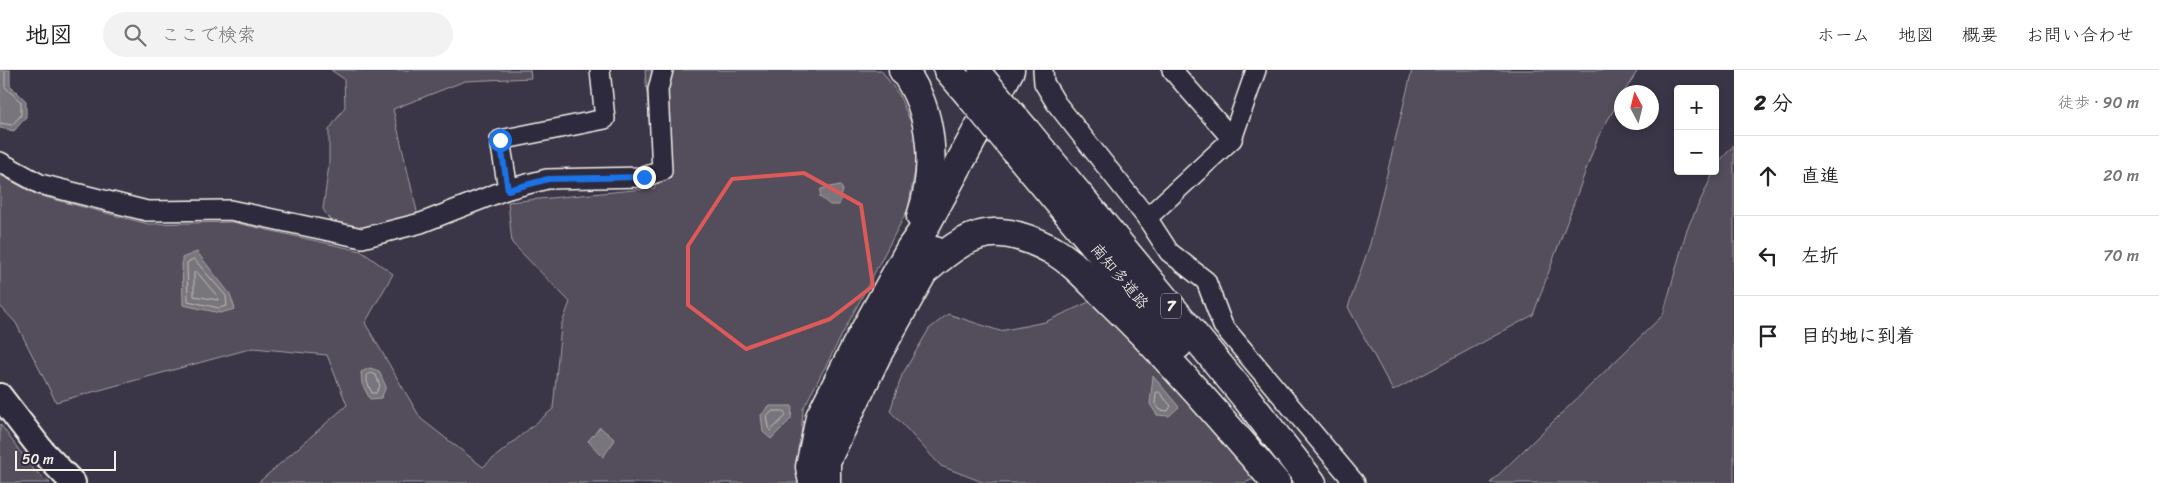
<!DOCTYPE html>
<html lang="ja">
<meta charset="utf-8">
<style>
body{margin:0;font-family:Sriracha,"Klee One",sans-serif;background:#f2f2f2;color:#202124}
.controls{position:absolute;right:15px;top:15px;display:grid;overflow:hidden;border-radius:5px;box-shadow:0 2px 8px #0003}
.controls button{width:45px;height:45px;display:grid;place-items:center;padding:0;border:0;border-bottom:1px solid #e0e0e0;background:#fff;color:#202124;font:25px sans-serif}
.compass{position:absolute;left:1614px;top:15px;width:45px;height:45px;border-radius:50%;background:#fff;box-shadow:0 2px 8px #0003;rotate:353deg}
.scale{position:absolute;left:15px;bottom:12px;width:101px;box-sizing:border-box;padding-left:5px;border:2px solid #f4f1e8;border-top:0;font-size:14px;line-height:18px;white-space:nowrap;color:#f4f1e8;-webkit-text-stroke:4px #2f2a3d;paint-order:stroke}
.stop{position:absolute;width:15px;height:15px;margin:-11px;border:4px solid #1a73e8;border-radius:50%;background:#fff}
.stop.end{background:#1a73e8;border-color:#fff;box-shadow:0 1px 5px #0008}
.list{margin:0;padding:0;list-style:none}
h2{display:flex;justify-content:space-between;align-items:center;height:65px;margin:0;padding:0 20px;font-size:21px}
h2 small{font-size:16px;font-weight:400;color:#757577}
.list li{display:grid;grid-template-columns:32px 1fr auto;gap:15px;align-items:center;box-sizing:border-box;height:80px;padding:0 20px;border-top:1px solid #e0e0e0}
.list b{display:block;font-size:19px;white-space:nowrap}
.list em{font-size:16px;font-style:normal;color:#757577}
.icon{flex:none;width:28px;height:28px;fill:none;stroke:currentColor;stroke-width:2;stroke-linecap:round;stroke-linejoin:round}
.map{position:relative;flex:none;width:1734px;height:413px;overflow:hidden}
header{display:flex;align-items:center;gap:30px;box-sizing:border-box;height:70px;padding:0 25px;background:#fff;border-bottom:1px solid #e0e0e0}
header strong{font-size:24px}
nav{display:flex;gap:28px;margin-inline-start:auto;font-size:18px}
.search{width:350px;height:45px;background:#f2f2f2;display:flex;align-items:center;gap:12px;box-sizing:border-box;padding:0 18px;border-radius:28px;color:#757577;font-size:19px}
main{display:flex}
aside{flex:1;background:#fff}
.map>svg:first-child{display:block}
</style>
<header>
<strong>地図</strong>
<div class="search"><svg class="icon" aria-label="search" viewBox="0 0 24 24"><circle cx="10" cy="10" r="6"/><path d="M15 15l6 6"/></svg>ここで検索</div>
<nav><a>ホーム</a><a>地図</a><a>概要</a><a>お問い合わせ</a></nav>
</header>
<main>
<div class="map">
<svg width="1734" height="413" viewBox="0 0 1734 413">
<rect width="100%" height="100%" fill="#3b3647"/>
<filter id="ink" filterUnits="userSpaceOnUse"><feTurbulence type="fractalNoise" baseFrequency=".02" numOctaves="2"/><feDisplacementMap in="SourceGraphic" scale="10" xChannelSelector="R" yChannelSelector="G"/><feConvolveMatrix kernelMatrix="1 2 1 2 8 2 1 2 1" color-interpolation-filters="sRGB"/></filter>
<g filter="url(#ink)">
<g fill="#534e5c" stroke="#a4a0a2">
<polygon points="331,0 530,0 531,8 465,11 393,39 418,146 366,160 335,158 323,139 329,95 329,60 345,37 344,9"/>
<polygon points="645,0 881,0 899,25 915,62 916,94 908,139 803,339 799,395 802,413 258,413 347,335 327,285 253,278 56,332 16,253 0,236 0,105 37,125 148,154 232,152 361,181 393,204 365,253 421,349 483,397 553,339 561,256 570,232 512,173 508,132 655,118"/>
<polygon points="1412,0 1638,0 1624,22 1622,22 1621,27 1598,67 1533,245 1393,321 1348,237 1370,174"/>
<polygon points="1734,75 1734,413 1490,413 1663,245 1687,159 1718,93"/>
<polygon points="1089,232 1112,241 1254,409 1244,413 985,413 941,396 890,341 902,305 929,259 948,244 1000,261 1045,252"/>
<polygon points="0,354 33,399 50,413 0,413"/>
</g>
<g fill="#78747b" stroke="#aaa6a7">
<polygon points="0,0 10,0 10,15 26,31 26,47 14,61 0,58"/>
<polygon points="840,115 843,120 839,135 830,135 820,127 821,119"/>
<polygon points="197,182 230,224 235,239 220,243 183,235 182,188"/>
<polygon points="370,298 379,301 386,317 381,328 370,329 362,314 361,302"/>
<polygon points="1153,306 1179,337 1169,346 1157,345 1150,334"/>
<polygon points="770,336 792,336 791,349 771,369 763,362 761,345"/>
<polygon points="600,357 615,370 603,387 588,371"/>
</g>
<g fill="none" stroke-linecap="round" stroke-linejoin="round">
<g stroke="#c2bfbc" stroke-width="1">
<polyline points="0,53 12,55 21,45 21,32 5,17 5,0"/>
<polygon points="194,189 226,226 227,236 219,238 188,231 187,193"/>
<polygon points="196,201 218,227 218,230 194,226 194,203"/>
<polygon points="371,303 376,305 380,316 376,323 372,323 367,312 367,306"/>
<polygon points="1159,322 1171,336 1168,341 1160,340 1155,333 1156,323"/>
<polygon points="773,341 784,341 786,346 770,361 767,347"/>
</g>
<defs>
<g id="minor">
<polyline points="1043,0 1044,13 1056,33 1147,148"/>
<polyline points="1172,0 1232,69"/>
<polyline points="1256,0 1232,69 1147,148 1169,182 1206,211 1223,256 1355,413"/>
<polyline points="0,92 40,114 147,141 230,140 362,168 421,153 508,119 547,109 643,107 662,101 658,20 663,0"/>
<polyline points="508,119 500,70 605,49 600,0"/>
</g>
<polyline id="major" points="0,326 43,382 73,413"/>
<g id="highway">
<path d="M903,0c31,41 34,99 18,147"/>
<polyline points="948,0 971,27"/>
<polyline points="1026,61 1247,329 1312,413"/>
<polyline points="1013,78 1178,275"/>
<path d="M928,198c21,-18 44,-37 73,-35 17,1 36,9 51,17 23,13 41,35 60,53 58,56 111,118 164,180"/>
<polyline points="826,412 826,391 877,285 935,181"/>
<polyline points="813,413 810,397 820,347 856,276 910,179 922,162 1010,0"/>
</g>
</defs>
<use href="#minor" stroke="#f4f1e8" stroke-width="22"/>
<use href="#major" stroke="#f4f1e8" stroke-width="28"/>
<use href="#highway" stroke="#f4f1e8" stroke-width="31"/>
<use href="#minor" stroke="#2f2a3d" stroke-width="19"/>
<use href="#major" stroke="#2f2a3d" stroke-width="24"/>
<use href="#highway" stroke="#2f2a3d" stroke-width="28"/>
<defs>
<g id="highway-bridge">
<polyline points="981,8 1026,61"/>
<polyline points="971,27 1013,78"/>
</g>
</defs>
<use href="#highway-bridge" stroke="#f4f1e8" stroke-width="31" stroke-linecap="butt"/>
<use href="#highway-bridge" stroke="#2f2a3d" stroke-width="28"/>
</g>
</g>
<g fill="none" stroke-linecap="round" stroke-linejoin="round" filter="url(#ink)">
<polyline stroke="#1a73e8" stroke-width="6" points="500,70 508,120 548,109 644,107"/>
</g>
<path fill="none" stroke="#de5a58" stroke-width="4" stroke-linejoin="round" d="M804,103l57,32 12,81 -43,33 -84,30 -58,-44v-59l44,-67z"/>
<g text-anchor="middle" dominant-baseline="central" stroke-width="4" stroke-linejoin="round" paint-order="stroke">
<rect fill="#2f2a3d" stroke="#b9b5b5" stroke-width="1" x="1161" y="223.5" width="20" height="25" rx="4"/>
<g font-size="15" font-weight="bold" fill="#f4f1e8">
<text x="1171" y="236">7</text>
</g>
<g font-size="16" fill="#f4f1e8" stroke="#2f2a3d">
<text transform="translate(1120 206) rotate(50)">南知多道路</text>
</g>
</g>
</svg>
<div class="controls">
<button>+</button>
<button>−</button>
</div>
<svg class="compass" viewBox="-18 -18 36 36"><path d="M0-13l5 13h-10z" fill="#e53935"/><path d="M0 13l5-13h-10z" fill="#757577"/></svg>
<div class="scale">50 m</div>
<div class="stop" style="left:500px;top:70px"></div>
<div class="stop end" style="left:644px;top:107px"></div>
</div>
<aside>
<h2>2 分<small>徒歩 · 90 m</small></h2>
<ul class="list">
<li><svg class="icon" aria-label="ahead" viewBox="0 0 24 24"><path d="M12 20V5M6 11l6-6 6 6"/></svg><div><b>直進</b></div><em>20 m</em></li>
<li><svg class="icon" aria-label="left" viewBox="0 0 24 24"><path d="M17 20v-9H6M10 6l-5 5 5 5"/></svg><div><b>左折</b></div><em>70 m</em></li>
<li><svg class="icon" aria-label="arrive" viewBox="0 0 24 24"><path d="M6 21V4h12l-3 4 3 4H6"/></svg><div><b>目的地に到着</b></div></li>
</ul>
</aside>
</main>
